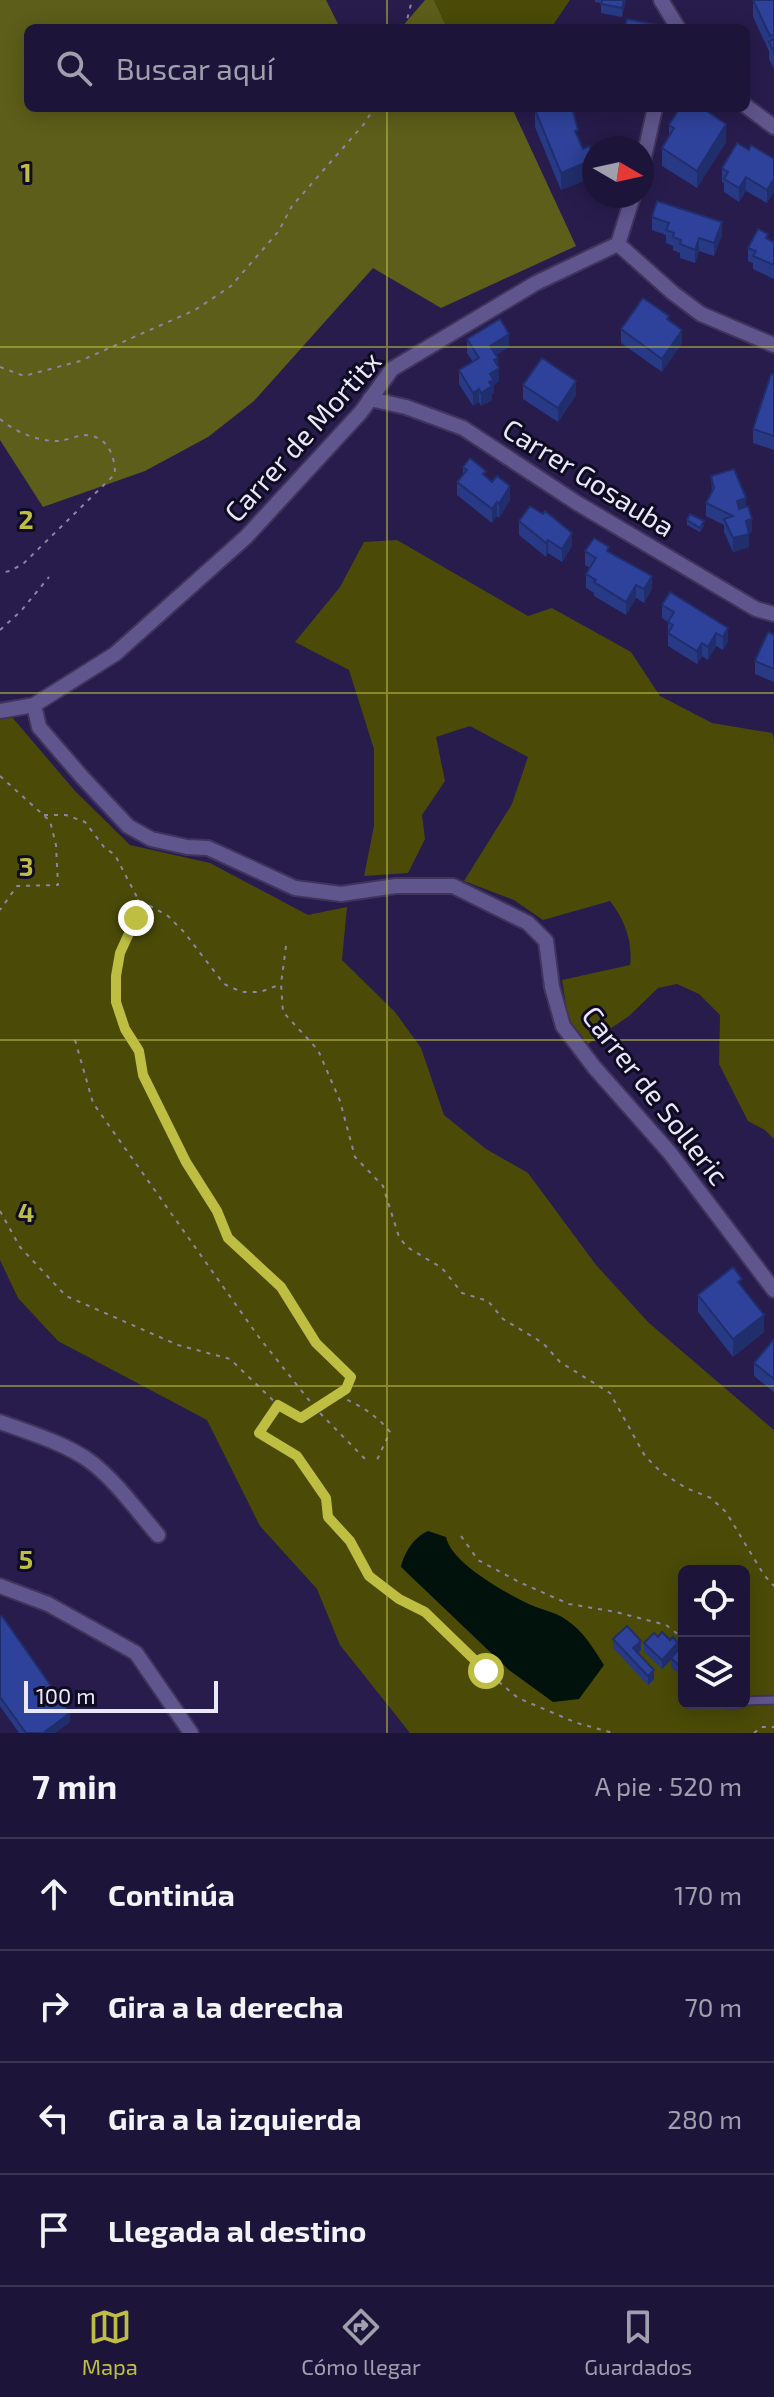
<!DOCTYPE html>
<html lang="es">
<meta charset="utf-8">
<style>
body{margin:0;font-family:"Exo 2",sans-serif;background:#2a2244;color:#f1f3f6}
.controls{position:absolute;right:24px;bottom:24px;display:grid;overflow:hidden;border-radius:12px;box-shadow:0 4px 20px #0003}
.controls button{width:72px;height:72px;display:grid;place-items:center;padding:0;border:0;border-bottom:2px solid #3b3453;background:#1d1539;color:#f1f3f6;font:40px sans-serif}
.compass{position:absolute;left:582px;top:136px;width:72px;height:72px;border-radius:50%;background:#1d1539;box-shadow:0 4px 20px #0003;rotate:99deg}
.scale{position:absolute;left:24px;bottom:20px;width:194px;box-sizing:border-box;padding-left:8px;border:4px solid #e9e7fa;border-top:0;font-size:22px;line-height:28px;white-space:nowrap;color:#e9e7fa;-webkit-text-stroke:6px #0f0b20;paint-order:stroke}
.stop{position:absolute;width:24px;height:24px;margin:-18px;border:6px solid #bebf42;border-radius:50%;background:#fff}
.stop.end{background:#bebf42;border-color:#fff;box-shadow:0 2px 8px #0008}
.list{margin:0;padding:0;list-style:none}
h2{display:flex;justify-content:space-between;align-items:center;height:104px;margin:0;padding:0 32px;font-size:34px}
h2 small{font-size:26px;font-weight:400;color:#a09fae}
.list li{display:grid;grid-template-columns:52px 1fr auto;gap:24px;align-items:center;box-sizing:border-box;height:112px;padding:0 32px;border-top:2px solid #3b3453}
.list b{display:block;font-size:30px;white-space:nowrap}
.list em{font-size:26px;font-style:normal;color:#a09fae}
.icon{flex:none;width:44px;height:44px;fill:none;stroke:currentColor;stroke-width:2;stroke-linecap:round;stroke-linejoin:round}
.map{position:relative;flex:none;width:774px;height:1733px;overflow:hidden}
.search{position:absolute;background:#1d1539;box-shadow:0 4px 20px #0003;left:24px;right:24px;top:24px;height:88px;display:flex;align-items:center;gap:20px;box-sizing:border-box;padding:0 28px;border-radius:12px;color:#a09fae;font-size:30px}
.sheet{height:552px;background:#1d1539}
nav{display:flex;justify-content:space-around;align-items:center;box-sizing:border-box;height:112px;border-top:2px solid #3b3453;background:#1d1539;font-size:22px;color:#a09fae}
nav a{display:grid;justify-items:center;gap:4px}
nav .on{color:#bebf42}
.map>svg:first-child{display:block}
</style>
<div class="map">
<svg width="774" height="1733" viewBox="0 0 774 1733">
<rect width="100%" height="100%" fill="#271c4c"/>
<g fill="#4b4b07" fill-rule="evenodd">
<polygon points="434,0 570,0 551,28 447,28"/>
<path d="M397,540l131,76 24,-8 79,44 29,44 52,27 60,10 2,6v400l-9,-9 -17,-9 -29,-57 1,-49 -21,-21 -22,-10 -19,4 -29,28 -41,28 -20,-26 -6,-38 68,-15c3,-23 -5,-45 -20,-64l-67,19 -29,-20 -50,-19 48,-77 16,-47 -58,-31 -34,11 9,44 -23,34 3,24 -17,34 -44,3 10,-50v-77l-25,-79 -54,-28 45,-55 24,-45z"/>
<path d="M6,710l69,81 55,54 80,18 98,52 39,-8 -5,53 53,52 26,36 23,67 42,34 42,24 68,92 53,58 125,107v303h-364l-70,-88 -23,-56 -57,-63 -53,-106 -149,-79 -40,-43 -18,-38v-548zM684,1571h60v132h-60z"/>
</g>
<g fill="#5d5e1a">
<polygon points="0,0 326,0 340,28 28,28 28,108 512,108 576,246 441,308 373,268 254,401 208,437 145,471 43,507 0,440"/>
<polygon points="425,0 434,0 447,28 401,28"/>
</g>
<path fill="#01110b" d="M428,1531l18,6c5,26 61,57 85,68 11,5 24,7 34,14 18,11 28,29 39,46l-25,34 -26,3 -44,-32 -108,-103c3,-14 13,-30 27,-36z"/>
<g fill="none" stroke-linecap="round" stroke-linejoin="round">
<defs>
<g id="service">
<polyline points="744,1701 774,1700"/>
<polyline points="719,1703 732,1705 739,1703"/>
</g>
<g id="minor">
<polyline points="661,0 678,28"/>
<polyline points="746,106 774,127"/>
<polyline points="642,166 655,108"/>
<polyline points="618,244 673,293 701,314 774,345"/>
<polyline points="370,399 406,407 463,428 577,503 756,609 774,614"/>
<polyline points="34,705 39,727 82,777 128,826 151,839 187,847 208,848 295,888 341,894 396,886 453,886 528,923 546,941 552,987 563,1026 594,1067 670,1153 774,1290"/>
<polyline points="0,711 34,705 115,654 246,537 361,412 392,369 536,283 618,244 633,196"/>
<path d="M0,1422c28,10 67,22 91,40 26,20 46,49 67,73"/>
<polyline points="0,1586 48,1604 136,1653 191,1733"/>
</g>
</defs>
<use href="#service" stroke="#41345c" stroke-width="11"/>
<use href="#minor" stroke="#41345c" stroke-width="18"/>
<g stroke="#8b85a6" stroke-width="2" stroke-dasharray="4 6" stroke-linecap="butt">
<polyline points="405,28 412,0"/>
<polyline points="0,367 24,376 80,361 195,310 231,286 278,232 292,206 364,124 374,108"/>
<path d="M0,419c15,13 39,23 59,22 8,-1 17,-5 25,-6 23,0 31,20 31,39l-91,89 -14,8 -10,2"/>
<polyline points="0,630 21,611 49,577"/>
<polyline points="0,776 50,821 56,845 58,885 17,886 0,910"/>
<polyline points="44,815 66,815 85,822 104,847 115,855 138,899 168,916 184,932 224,984 242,992 260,992 279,985"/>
<polyline points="138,899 131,934 120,953 116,976 116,1002 125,1029 139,1051 143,1075 186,1162 217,1211 228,1238 281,1287 316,1343 351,1377 346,1389 301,1418 278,1405"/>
<polyline points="286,946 281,984 283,1012 318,1050 340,1101 355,1157 383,1186 399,1237 407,1247 442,1268 462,1293 488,1301 503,1319 543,1343 560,1362 610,1393 645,1456 661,1472 686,1488 711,1498 726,1512 764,1575 774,1586"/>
<polyline points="75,1040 93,1103 258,1336 316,1409 367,1461"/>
<polyline points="0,1211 20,1247 66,1296 178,1345 230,1359 278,1405 259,1433 297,1456 326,1498 328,1517 350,1541 369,1576 399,1599 425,1612 486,1671 518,1698 577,1723 613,1733"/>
<path d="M338,1396c20,8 39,19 52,36l-14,30"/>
<polyline points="461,1536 478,1560 519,1582 569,1604 616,1612 666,1625 684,1639"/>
<polyline points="754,1733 761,1727 774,1727"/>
</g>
<use href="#service" stroke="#5e568c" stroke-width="7"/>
<use href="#minor" stroke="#5e568c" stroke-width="14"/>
</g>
<g fill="#283985">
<polygon points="595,0 626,0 622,17 601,13 601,3 595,2"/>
<polygon points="753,0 774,0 774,69 769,59 769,51 753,17"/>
<polygon points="535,110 578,139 583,149 594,159 594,177 561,190 535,127"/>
<polygon points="707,112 726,142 697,188 662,166 662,148 669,136 669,125"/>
<polygon points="749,150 774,159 767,203 746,191 739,202 724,192 724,183 722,182 722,168"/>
<polygon points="652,217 722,235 714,256 699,251 695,263 680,258 680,253 673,250 673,246 666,243 666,235 652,230"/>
<polygon points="768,239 774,242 774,279 753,269 753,263 748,261 748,248"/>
<polygon points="669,321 682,343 662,372 621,343 621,329"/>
<polygon points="467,339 509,347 496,355 499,381 494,385 494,393 492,394 492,400 481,406 479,402 473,406 459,384 459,370 473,362 467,353"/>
<polygon points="774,375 774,450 753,443 753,429"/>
<polygon points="523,385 576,395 558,422 523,399"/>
<polygon points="463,467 486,477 510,500 499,518 497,516 492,523 457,495 457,482 463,474"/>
<polygon points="711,476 746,507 752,532 749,533 749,547 733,552 724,532 724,525 706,516 706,503 712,493"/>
<polygon points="687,520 704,525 700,532 687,525"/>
<polygon points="519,521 572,546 562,562 548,553 546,557 519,535"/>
<polygon points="585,551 609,552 652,589 644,603 636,598 626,615 594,596 594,593 586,588 586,574 590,568 585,565"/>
<polygon points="670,592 728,641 723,650 716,646 708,660 702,656 697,664 668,646 668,622 662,618 662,605"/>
<polygon points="774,635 774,682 755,674 755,661"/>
<polygon points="742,1287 764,1332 733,1357 698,1312 698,1295"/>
<polygon points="774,1339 774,1392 754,1376 754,1363"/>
<polygon points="0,1617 70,1722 55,1733 19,1733 0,1706"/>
<polygon points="658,1637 678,1649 684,1643 684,1679 671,1667 671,1660 662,1669 644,1652 644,1643"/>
<polygon points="613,1639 641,1650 638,1653 654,1679 648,1685 613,1648"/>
</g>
<g fill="#212e6c">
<polygon points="624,0 626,0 622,17 622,8"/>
<polygon points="726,124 726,142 697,188 697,171"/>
<polygon points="594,159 594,177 561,190 561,173"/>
<polygon points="746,177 746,191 739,202 739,188"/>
<polygon points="774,179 774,192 767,203 767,190"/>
<polygon points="722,222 722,235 714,256 714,243"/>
<polygon points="699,238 699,251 695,263 695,250"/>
<polygon points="682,330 682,343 662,372 662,359"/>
<polygon points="509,334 509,347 490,359 490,346"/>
<polygon points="498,358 499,381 494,385 494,393 492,394 492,400 481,406 481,393 490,374 494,360"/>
<polygon points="576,381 576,395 558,422 558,408"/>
<polygon points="479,389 479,402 473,406 473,393"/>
<polygon points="510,486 510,500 499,518 499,504"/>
<polygon points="746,498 746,511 737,514 737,501"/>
<polygon points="497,502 497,516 492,523 492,509"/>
<polygon points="752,519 752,532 746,534 746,521"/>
<polygon points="572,533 572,546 562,562 562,549"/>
<polygon points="749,534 749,547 733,552 733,538"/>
<polygon points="548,540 548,553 546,557 546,543"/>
<polygon points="652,576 652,589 644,603 644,589"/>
<polygon points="636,585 636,598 626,615 626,602"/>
<polygon points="728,628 728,641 723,650 723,637"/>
<polygon points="716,633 716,646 708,660 708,647"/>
<polygon points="702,643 702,656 697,664 697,651"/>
<polygon points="764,1315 764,1332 733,1357 733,1339"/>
<polygon points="641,1641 641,1650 633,1657 633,1648"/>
<polygon points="678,1643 678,1652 662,1669 662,1660"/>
<polygon points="654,1670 654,1679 648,1685 648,1676"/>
<polygon points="70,1713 70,1722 55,1733 43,1733"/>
</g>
<g fill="#2f429b" stroke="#212e6c" stroke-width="2">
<polygon points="602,0 624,0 622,8 601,4"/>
<polygon points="753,0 774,0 774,35 770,36"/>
<polygon points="627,19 657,25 656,28 625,28"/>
<polygon points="774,39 774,52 769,42"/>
<polygon points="539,108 572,108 578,130 575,131 583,149 589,146 594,159 561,173 535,110"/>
<polygon points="680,108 706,108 705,110 726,124 697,171 662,148 674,128 669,125"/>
<polygon points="737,143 749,150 751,145 774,159 774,179 767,190 746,177 739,188 724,179 728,172 722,168"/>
<polygon points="657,201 722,222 714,243 699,238 695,250 680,244 681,240 673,237 674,233 666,230 669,223 652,217"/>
<polygon points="758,229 768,234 766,238 774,242 774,265 753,256 756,251 748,248"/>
<polygon points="643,298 669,316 667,319 682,330 662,359 621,329"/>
<polygon points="500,319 509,334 490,346 498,358 494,360 499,368 490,374 494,380 489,382 492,386 481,393 479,389 473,393 459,370 479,358 467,339"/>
<polygon points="542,358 576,381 558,408 523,385"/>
<polygon points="771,374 774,375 774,436 753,429"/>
<polygon points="470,458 486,471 483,474 492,482 497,476 510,486 499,504 497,502 492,509 457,482 467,470 463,467"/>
<polygon points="734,469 746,498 737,501 739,509 748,506 752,519 746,521 749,534 733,538 724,519 733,516 706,503 714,488 711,476"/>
<polygon points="530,506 543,514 545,511 572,533 562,549 548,540 546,543 519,521"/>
<polygon points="690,514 704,521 700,528 687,520"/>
<polygon points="594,538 609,547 607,551 652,576 644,589 636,585 626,602 594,582 596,580 586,574 596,558 585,551"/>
<polygon points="670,592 728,628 723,637 716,633 708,647 702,643 697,651 668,633 673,625 668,622 674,612 662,605"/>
<polygon points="768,632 774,635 774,669 755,661"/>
<polygon points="733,1267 742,1279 738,1282 764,1315 733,1339 698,1295"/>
<polygon points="774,1339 774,1379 754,1363"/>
<polygon points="2,1616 70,1713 43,1733 26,1733 0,1697 0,1617"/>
<polygon points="627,1626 641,1641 633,1648 654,1670 648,1676 613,1639"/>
<polygon points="662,1632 670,1640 673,1637 678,1643 662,1660 644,1643 654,1633 658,1637"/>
<polygon points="684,1643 684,1670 671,1658"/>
</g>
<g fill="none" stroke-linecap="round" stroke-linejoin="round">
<polyline stroke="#bebf42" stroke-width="10" points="136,918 120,953 116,976 116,1002 125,1029 139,1051 143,1075 186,1162 217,1211 228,1238 281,1287 316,1343 351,1377 346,1389 301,1418 278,1405 259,1433 297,1456 326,1498 328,1517 350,1541 369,1576 399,1599 425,1612 486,1671"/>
</g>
<path fill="none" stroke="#bebf42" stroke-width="2" stroke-opacity="0.55" d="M387,0v28M387,108v1625M0,347h774M0,693h774M0,1040h774M0,1386h774"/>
<g text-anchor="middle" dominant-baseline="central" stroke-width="6" stroke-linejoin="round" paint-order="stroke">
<g font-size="28" fill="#e9e7fa" stroke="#0f0b20">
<text transform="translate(302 436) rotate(-48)">Carrer de Mortitx</text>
<text transform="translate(589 477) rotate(32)">Carrer Gosauba</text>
<text transform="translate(656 1095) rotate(52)">Carrer de Solleric</text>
</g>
</g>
<g font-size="26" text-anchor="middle" font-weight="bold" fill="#bebf42" stroke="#0f0b20" stroke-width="6" stroke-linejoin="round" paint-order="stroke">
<text x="26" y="182">1</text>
<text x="26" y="529">2</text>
<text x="26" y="876">3</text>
<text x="26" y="1222">4</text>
<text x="26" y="1569">5</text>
</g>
</svg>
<div class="controls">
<button><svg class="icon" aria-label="locate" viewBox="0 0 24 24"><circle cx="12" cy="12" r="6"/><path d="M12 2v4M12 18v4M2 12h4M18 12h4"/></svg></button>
<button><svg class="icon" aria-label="layers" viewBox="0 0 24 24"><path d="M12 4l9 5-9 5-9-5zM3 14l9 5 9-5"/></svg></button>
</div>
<svg class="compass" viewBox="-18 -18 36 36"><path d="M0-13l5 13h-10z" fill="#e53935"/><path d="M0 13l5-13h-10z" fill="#a09fae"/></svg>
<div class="scale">100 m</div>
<div class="stop" style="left:486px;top:1671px"></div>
<div class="stop end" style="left:136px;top:918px"></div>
<div class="search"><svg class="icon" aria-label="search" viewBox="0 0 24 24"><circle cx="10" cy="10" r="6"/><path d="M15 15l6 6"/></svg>Buscar aquí</div>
</div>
<section class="sheet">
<h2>7 min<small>A pie · 520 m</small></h2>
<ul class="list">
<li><svg class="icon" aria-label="ahead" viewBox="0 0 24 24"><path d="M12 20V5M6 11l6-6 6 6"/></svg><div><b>Continúa</b></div><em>170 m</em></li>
<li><svg class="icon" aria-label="right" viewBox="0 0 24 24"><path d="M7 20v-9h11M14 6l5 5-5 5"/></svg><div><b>Gira a la derecha</b></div><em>70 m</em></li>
<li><svg class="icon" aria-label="left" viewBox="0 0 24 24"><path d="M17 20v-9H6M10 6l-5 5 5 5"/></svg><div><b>Gira a la izquierda</b></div><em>280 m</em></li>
<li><svg class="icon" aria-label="arrive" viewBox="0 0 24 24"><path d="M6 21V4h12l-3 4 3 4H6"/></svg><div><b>Llegada al destino</b></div></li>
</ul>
</section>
<nav>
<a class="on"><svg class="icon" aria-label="map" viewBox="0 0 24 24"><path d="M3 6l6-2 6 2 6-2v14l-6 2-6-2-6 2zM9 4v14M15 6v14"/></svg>Mapa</a>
<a><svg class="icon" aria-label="directions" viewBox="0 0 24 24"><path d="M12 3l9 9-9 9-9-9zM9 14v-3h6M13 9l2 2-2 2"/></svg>Cómo llegar</a>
<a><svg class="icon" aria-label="saved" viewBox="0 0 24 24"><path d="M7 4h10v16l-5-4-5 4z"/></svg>Guardados</a>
</nav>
